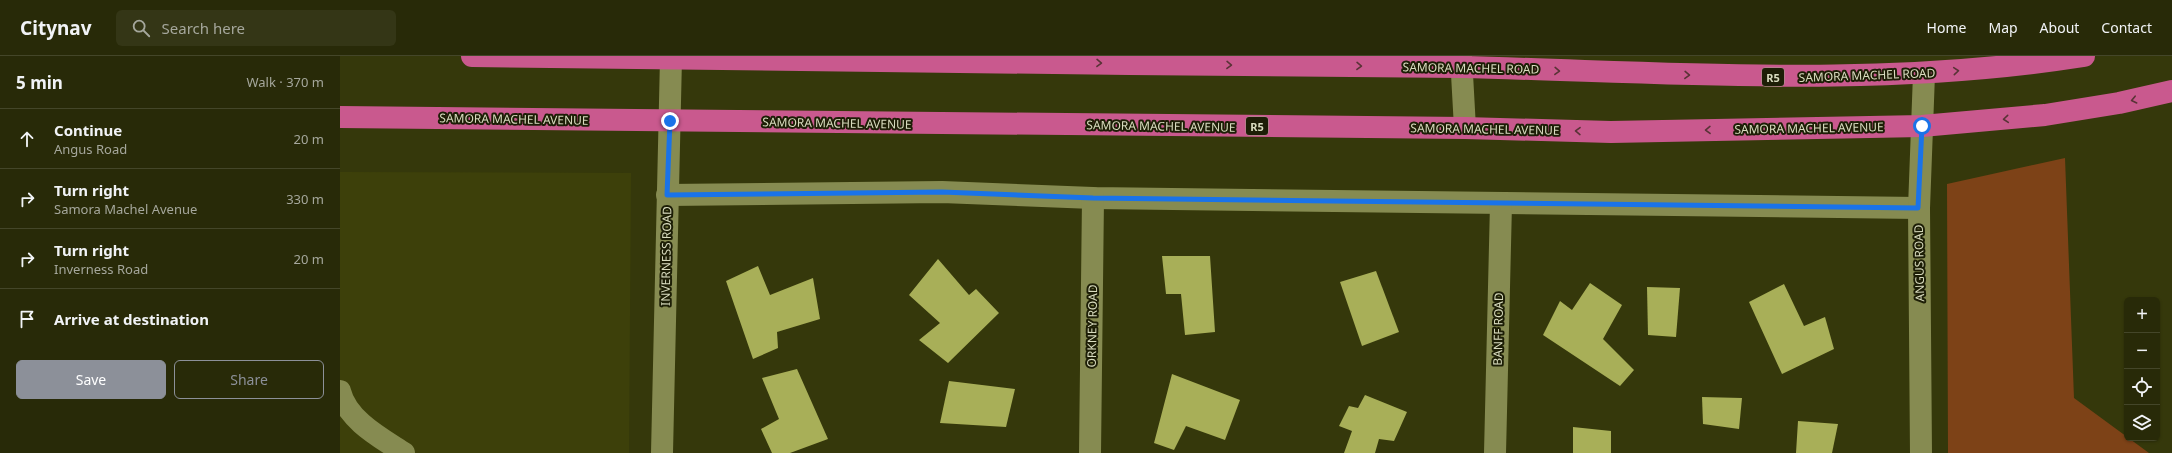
<!DOCTYPE html>
<meta charset="utf-8">
<style>
body{margin:0;font-family:"Noto Sans",sans-serif;background:#343616;color:#f1f3f6}
.controls{position:absolute;right:12px;bottom:12px;display:grid;overflow:hidden;border-radius:6px;box-shadow:0 1px 3px #0004}
.controls button{width:36px;height:36px;display:grid;place-items:center;padding:0;border:0;border-bottom:1px solid #444629;background:#282a08;color:#f1f3f6;font:20px sans-serif}
.stop{position:absolute;width:12px;height:12px;margin:-9px;border:3px solid #1a73e8;border-radius:50%;background:#fff}
.stop.end{background:#1a73e8;border-color:#fff;box-shadow:0 1px 4px #0008}
.list{margin:0;padding:0;list-style:none}
h2{display:flex;justify-content:space-between;align-items:center;height:52px;margin:0;padding:0 16px;font-size:17px}
h2 small{font-size:13px;font-weight:400;color:#a5a79c}
.list li{display:grid;grid-template-columns:26px 1fr auto;gap:12px;align-items:center;box-sizing:border-box;height:60px;padding:0 16px;border-top:1px solid #444629}
.list b{display:block;font-size:15px;white-space:nowrap}
.list p{margin:0;font-size:13px;white-space:nowrap;color:#a5a79c}
.list em{font-size:13px;font-style:normal;color:#a5a79c}
.actions{display:flex;gap:8px;padding:12px 16px}
.actions a{flex:1;padding:9px 0;border:1px solid #8c9099;border-radius:6px;text-align:center;font-size:14px;color:#8c9099}
.actions .main{background:#8c9099;color:#fff}
.icon{flex:none;width:22px;height:22px;fill:none;stroke:currentColor;stroke-width:2;stroke-linecap:round;stroke-linejoin:round}
.map{position:relative;flex:none;width:1832px;height:397px;overflow:hidden}
header{display:flex;align-items:center;gap:24px;box-sizing:border-box;height:56px;padding:0 20px;background:#282a08;border-bottom:1px solid #444629}
header strong{font-size:19px}
nav{display:flex;gap:22px;margin-inline-start:auto;font-size:14px}
.search{width:280px;height:36px;background:#343616;display:flex;align-items:center;gap:10px;box-sizing:border-box;padding:0 14px;border-radius:6px;color:#a5a79c;font-size:15px}
main{display:flex}
aside{flex:1;background:#282a08}
.map>svg:first-child{display:block}
</style>
<header>
<strong>Citynav</strong>
<div class="search"><svg class="icon" aria-label="search" viewBox="0 0 24 24"><circle cx="10" cy="10" r="6"/><path d="M15 15l6 6"/></svg>Search here</div>
<nav><a>Home</a><a>Map</a><a>About</a><a>Contact</a></nav>
</header>
<main>
<aside>
<h2>5 min<small>Walk · 370 m</small></h2>
<ul class="list">
<li><svg class="icon" aria-label="ahead" viewBox="0 0 24 24"><path d="M12 20V5M6 11l6-6 6 6"/></svg><div><b>Continue</b><p>Angus Road</p></div><em>20 m</em></li>
<li><svg class="icon" aria-label="right" viewBox="0 0 24 24"><path d="M7 20v-9h11M14 6l5 5-5 5"/></svg><div><b>Turn right</b><p>Samora Machel Avenue</p></div><em>330 m</em></li>
<li><svg class="icon" aria-label="right" viewBox="0 0 24 24"><path d="M7 20v-9h11M14 6l5 5-5 5"/></svg><div><b>Turn right</b><p>Inverness Road</p></div><em>20 m</em></li>
<li><svg class="icon" aria-label="arrive" viewBox="0 0 24 24"><path d="M6 21V4h12l-3 4 3 4H6"/></svg><div><b>Arrive at destination</b></div></li>
</ul>
<div class="actions"><a class="main">Save</a><a>Share</a></div>
</aside>
<div class="map">
<svg width="1832" height="397" viewBox="0 0 1832 397">
<rect width="100%" height="100%" fill="#35380b"/>
<polygon fill="#3d400a" points="0,116 291,117 289,397 0,397"/>
<polygon fill="#7d4217" points="1725,102 1734,342 1809,397 1608,397 1607,128"/>
<g fill="#a8af58">
<polygon points="822,200 870,200 875,276 845,279 841,238 826,238"/>
<polygon points="598,203 629,239 636,233 659,257 608,307 579,284 600,267 569,239"/>
<polygon points="418,210 430,239 473,222 480,263 437,276 438,292 413,303 386,225"/>
<polygon points="1036,215 1059,276 1022,290 1000,226"/>
<polygon points="1250,227 1282,249 1263,283 1294,314 1280,330 1203,279 1220,245 1232,254"/>
<polygon points="1444,228 1464,270 1485,261 1494,293 1442,318 1409,246"/>
<polygon points="1307,231 1340,232 1336,281 1308,279"/>
<polygon points="457,313 488,383 450,397 432,397 421,373 439,363 422,322"/>
<polygon points="832,318 900,344 885,384 846,370 834,394 814,387"/>
<polygon points="609,325 675,333 666,371 600,367"/>
<polygon points="1025,339 1067,356 1054,385 1039,383 1035,397 1004,397 1012,375 999,370 1009,350 1018,352"/>
<polygon points="1362,341 1402,342 1399,373 1363,368"/>
<polygon points="1458,365 1498,368 1492,397 1456,397"/>
<polygon points="1233,371 1271,375 1271,397 1233,397"/>
</g>
<g fill="none" stroke-linecap="round" stroke-linejoin="round">
<g stroke="#868b51" stroke-width="22">
<polyline points="1121,0 1125,72"/>
<polyline points="327,139 602,136 753,142 1579,152"/>
<path d="M0,335c7,29 41,47 64,62"/>
<polyline points="322,397 331,2"/>
<polyline points="750,397 753,142"/>
<polyline points="1155,397 1161,148"/>
<polyline points="1581,397 1579,152 1584,18"/>
</g>
<g stroke="#c9598e" stroke-width="22">
<path d="M132,0c219,3 438,5 657,8 111,1 222,1 332,3 211,5 413,22 623,-11"/>
<polyline points="0,61 1125,72 1271,76 1582,70 1705,59 1779,47 1832,35"/>
</g>
</g>
<defs><path id="oneway-chevron" d="M-2-3.5L2.5 0L-2 3.5" fill="none" stroke-width="1.6" stroke-linecap="round" stroke-linejoin="round"/></defs>
<g stroke="#593336">
<use href="#oneway-chevron" transform="translate(759 7) rotate(1)"/>
<use href="#oneway-chevron" transform="translate(889 9) rotate(1)"/>
<use href="#oneway-chevron" transform="translate(1019 10) rotate(1)"/>
<use href="#oneway-chevron" transform="translate(1217 15) rotate(2)"/>
<use href="#oneway-chevron" transform="translate(1616 15) rotate(-5)"/>
<use href="#oneway-chevron" transform="translate(1347 19) rotate(2)"/>
<use href="#oneway-chevron" transform="translate(1794 44) rotate(167)"/>
<use href="#oneway-chevron" transform="translate(1666 63) rotate(175)"/>
<use href="#oneway-chevron" transform="translate(1368 74) rotate(179)"/>
<use href="#oneway-chevron" transform="translate(1238 75) rotate(-179)"/>
</g>
<g fill="none" stroke-linecap="round" stroke-linejoin="round">
<polyline stroke="#1a73e8" stroke-width="5" points="330,65 327,139 602,136 753,142 1578,152 1582,70"/>
</g>
<g text-anchor="middle" dominant-baseline="central" stroke-width="4" stroke-linejoin="round" paint-order="stroke">
<g fill="#1d1e06" stroke="#a1a388" stroke-width="1">
<rect x="1422" y="12" width="22" height="18" rx="3"/>
<rect x="906" y="61" width="22" height="18" rx="3"/>
</g>
<g font-size="11" font-weight="bold" fill="#d9dcbf">
<text x="1433" y="21">R5</text>
<text x="917" y="70">R5</text>
</g>
<g font-size="12" fill="#d9dcbf" stroke="#1d1e06">
<text transform="translate(1131 12) rotate(1)">SAMORA MACHEL ROAD</text>
<text transform="translate(1527 19) rotate(-2)">SAMORA MACHEL ROAD</text>
<text transform="translate(174 63) rotate(1)">SAMORA MACHEL AVENUE</text>
<text transform="translate(497 67) rotate(1)">SAMORA MACHEL AVENUE</text>
<text transform="translate(821 70) rotate(1)">SAMORA MACHEL AVENUE</text>
<text transform="translate(1469 72) rotate(-1)">SAMORA MACHEL AVENUE</text>
<text transform="translate(1145 73) rotate(1)">SAMORA MACHEL AVENUE</text>
<text transform="translate(326 200) rotate(-89)">INVERNESS ROAD</text>
<text transform="translate(1579 207) rotate(-91)">ANGUS ROAD</text>
<text transform="translate(752 270) rotate(-89)">ORKNEY ROAD</text>
<text transform="translate(1158 273) rotate(-89)">BANFF ROAD</text>
</g>
</g>
</svg>
<div class="controls">
<button>+</button>
<button>−</button>
<button><svg class="icon" aria-label="locate" viewBox="0 0 24 24"><circle cx="12" cy="12" r="6"/><path d="M12 2v4M12 18v4M2 12h4M18 12h4"/></svg></button>
<button><svg class="icon" aria-label="layers" viewBox="0 0 24 24"><path d="M12 4l9 5-9 5-9-5zM3 14l9 5 9-5"/></svg></button>
</div>
<div class="stop" style="left:1582px;top:70px"></div>
<div class="stop end" style="left:330px;top:65px"></div>
</div>
</main>
